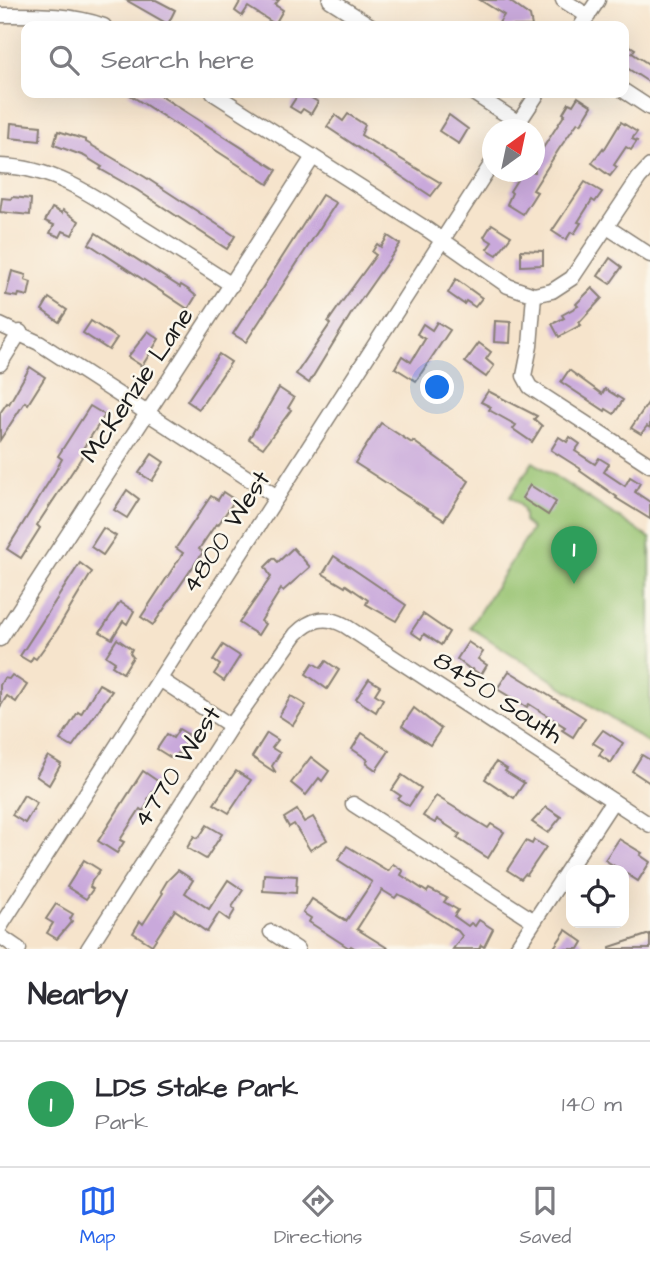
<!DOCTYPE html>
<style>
body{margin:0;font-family:"Architects Daughter",sans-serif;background:#f7f7f7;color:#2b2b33}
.controls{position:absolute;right:21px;bottom:21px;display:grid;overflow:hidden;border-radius:14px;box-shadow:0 7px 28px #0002}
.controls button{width:63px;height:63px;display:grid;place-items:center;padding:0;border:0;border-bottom:2px solid #e1e1e2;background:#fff;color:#2b2b33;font:35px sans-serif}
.compass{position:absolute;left:482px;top:119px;width:63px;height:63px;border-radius:50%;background:#fff;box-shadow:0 7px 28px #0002;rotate:33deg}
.you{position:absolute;left:438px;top:388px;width:24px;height:24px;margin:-18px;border:5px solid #fff;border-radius:50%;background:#1a73e8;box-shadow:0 0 0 10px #1a73e833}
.badge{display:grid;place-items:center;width:46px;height:46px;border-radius:50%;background:#2563eb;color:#fff;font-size:23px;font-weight:700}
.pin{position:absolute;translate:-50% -58px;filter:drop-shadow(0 2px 4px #0008)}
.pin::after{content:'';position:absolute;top:37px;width:24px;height:21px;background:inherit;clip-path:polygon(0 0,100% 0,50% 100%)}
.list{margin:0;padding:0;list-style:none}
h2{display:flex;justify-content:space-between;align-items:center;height:91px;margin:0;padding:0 28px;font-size:30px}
h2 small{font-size:23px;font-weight:400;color:#7c7c81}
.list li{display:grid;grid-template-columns:46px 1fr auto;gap:21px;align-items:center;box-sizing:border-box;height:126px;padding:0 28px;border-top:2px solid #e1e1e2}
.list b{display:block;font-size:26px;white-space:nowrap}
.list p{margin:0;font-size:23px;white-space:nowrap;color:#7c7c81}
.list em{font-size:23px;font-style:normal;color:#7c7c81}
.icon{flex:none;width:38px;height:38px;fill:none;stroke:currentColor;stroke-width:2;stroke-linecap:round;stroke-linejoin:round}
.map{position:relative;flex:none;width:650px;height:949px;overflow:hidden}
.search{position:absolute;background:#fff;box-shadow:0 7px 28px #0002;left:21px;right:21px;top:21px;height:77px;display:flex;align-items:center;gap:18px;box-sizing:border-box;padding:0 24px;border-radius:14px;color:#7c7c81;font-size:26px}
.sheet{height:217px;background:#fff}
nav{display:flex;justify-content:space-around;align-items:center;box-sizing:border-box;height:98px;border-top:2px solid #e1e1e2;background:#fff;font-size:19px;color:#7c7c81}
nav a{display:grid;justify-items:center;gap:4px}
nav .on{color:#2563eb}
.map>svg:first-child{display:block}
</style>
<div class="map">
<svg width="650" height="949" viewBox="0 0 650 949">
<rect width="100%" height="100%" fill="#fbf7ec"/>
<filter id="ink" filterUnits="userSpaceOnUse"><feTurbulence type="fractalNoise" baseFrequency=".0143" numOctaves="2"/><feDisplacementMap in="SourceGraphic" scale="14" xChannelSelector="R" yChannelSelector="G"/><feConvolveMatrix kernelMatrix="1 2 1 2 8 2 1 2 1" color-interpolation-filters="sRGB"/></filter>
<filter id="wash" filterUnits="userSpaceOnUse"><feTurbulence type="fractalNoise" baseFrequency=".00686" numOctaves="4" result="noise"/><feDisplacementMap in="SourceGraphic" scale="28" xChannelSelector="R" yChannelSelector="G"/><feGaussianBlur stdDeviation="1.57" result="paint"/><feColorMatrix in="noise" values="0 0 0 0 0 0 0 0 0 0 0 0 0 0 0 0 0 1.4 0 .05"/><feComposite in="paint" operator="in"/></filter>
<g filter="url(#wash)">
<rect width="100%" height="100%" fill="#f6e4cc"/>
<path fill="#96c270" stroke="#596f46" stroke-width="2" d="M533,462l117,76v206l-180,-117 62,-98 -8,-7c1,-13 -4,-18 -14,-25z"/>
<g id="blocks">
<g fill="#c9a9db">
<polygon points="126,0 156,0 175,10 168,24"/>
<polygon points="237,0 279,0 275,5 283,10 275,24 248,7 242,16 235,11 240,2"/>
<polygon points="480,0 508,0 530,16 532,26 504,26 499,23 504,15"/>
<polygon points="624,42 635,49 632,53 650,65 650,83 624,66"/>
<polygon points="127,93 156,93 277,170 268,184"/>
<polygon points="299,93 303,93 318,102 311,114 303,109 300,113 290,107"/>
<polygon points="578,97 592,106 581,124 578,122 559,149 533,190 537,192 523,214 507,204 512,193 510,191 522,172 535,172 535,154 538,149 541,151 565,114 563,113 569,103 573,105"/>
<polygon points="348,114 365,125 361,135 441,183 431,196 327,127 335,115 343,121"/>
<polygon points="449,115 468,129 459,144 439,131"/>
<polygon points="621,122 637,132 632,139 637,141 631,150 626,147 614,165 617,167 610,176 592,163 603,148 604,150"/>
<polygon points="11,123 41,126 40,141 10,138"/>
<polygon points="58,131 86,140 86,142 145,177 235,236 227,249 137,190 100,169 102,167 84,156 54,145"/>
<polygon points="585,182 602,192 595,202 592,200 578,222 581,223 574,234 571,232 566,240 552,231"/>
<polygon points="322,195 336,203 246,342 233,334"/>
<polygon points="12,197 31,199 30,215 0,212 2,198 11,199"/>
<polygon points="52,208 62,213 63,210 79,221 72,235 63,231 60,237 50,233 54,225 45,221"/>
<polygon points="492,224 511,236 497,255 487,249 492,242 484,237"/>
<polygon points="96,233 180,287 181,285 189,290 196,296 188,309 89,244"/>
<polygon points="388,236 400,244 351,314 309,383 296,374 330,324 328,322 339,306 376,255 372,252 377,244 381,247"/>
<polygon points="521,250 543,251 543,265 521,266"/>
<polygon points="610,258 622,267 610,284 598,276"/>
<polygon points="12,271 26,275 25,280 31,282 28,296 19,294 18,297 6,295"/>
<polygon points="456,279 482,298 475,307 466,301 464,304 448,293"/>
<polygon points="592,288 602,298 579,323 581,325 559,337 552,324 564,318 562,315 578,306 576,304"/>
<polygon points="49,298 67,310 59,322 42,310"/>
<polygon points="91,321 117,338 109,350 83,333"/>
<polygon points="495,321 511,322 510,343 494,342"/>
<polygon points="437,322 450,330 416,381 395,368 402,356 411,362 425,339 417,334 423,324 432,330"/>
<polygon points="148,331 159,339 142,366 128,357"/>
<polygon points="479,343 491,352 486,359 494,366 486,377 465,362"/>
<polygon points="219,354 231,362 199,409 187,401"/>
<polygon points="30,367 45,377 28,404 25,402 0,440 0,413 7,403 9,404"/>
<polygon points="569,370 602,394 605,389 623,400 614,414 606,409 605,411 561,382"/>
<polygon points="279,388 294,398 288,408 291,410 263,448 249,439"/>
<polygon points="488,391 537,416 534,419 542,426 532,442 513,429 516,425 489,410 491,407 481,402"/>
<polygon points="650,400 650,428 647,426 641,434 631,428"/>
<polygon points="90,406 105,415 82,450 85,452 78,463 37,525 40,528 21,558 7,549 55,472 62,459 58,456"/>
<polygon points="381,423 412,443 413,441 469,481 444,520 355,463"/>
<polygon points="559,437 567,442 570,437 580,444 575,451 595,464 599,458 609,464 604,472 625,486 630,477 640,483 635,492 650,502 650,519 616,498 617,497 580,471 581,469 551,450"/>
<polygon points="152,454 164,462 152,481 139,473"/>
<polygon points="530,485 556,502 548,515 522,498"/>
<polygon points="127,490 139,499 127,518 114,510"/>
<polygon points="223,492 235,500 218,525 216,524 199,549 203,552 153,625 141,617 183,553 176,548 211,496 218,500"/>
<polygon points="103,528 116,536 103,555 91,547"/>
<polygon points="293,548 310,567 283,591 281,589 261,621 265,624 258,635 239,623 271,577 265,567 274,558 278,562"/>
<polygon points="334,556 406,605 396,621 366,604 368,600 346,585 345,587 323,574"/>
<polygon points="80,563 92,572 57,630 36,659 33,657 30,662 20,656"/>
<polygon points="120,602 134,611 127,624 123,621 112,639 100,632"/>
<polygon points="423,614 449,632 441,645 424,634 421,639 411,632"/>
<polygon points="117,639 132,649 130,653 133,657 123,673 112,666 115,662 106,656"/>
<polygon points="468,642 483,652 478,659 487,665 481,675 472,669 471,670 457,659"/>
<polygon points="223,645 240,656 224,681 214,674 220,665 213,660"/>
<polygon points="326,661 339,670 327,689 306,674 313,663 321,668"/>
<polygon points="509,671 585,718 573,737 562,730 565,727 529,704 527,707 497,689"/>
<polygon points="12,675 27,685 16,702 7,696 0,707 0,685 4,678 9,679"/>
<polygon points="369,679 380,686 375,694 383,699 376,712 356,699"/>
<polygon points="99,684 112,691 72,747 60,740 78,712 81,714"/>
<polygon points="291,696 306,705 293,725 279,716"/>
<polygon points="414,708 441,729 430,745 402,726"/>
<polygon points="179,729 189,735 179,755 177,753 173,759 157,749 167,734 173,738"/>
<polygon points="603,730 623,743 611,763 599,755 603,749 593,743"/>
<polygon points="267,733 278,740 272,748 280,753 272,766 276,773 252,757"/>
<polygon points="362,733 389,751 376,770 366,763 368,760 364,757 352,749"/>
<polygon points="642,755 650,760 650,783 632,771"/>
<polygon points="48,756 61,764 49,785 36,776"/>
<polygon points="311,757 329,771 322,781 319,778 306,795 291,783"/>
<polygon points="496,762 507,769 505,771 524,783 514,798 485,779"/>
<polygon points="143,771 159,782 148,799 150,800 143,811 140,809 120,840 124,842 117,853 98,841"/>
<polygon points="236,771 251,780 229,813 214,804"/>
<polygon points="402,775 421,788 409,806 398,799 401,796 392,790"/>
<polygon points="24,795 37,803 25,823 12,815"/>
<polygon points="436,796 488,828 491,824 504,832 488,858 457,838 460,834 437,819 435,823 423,816"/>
<polygon points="546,807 561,817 548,833 532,822"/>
<polygon points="297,810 304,822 313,817 327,840 310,850 294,824 289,827 284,818"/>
<polygon points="207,825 222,834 206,859 187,848 194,836 197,838 200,836"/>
<polygon points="619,839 642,853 640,855 650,862 638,881 605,860"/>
<polygon points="534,840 546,847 527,875 525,874 521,879 507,870 526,841 532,844"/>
<polygon points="347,846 388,871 393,864 403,871 401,875 427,892 429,889 447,898 444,902 458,910 454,916 468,926 471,923 475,926 479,920 493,929 484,947 481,945 479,949 453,949 462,936 458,931 408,899 398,894 395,898 382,890 357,929 389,949 356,949 351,946 349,948 309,922 311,918 303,913 312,899 346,921 372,882 338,860"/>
<polygon points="84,860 100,870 92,881 90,887 93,889 86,899 67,887"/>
<polygon points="178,870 193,880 185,893 209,909 228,880 243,890 232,907 235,910 229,920 219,913 207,932 175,910 152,945 133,933 140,921 143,924 163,893 161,891 167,881"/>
<polygon points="264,874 297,876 296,893 263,891"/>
<polygon points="56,904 73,914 70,919 72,921 57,939 47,933 53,923 46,919"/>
<polygon points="566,930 583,942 579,949 553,949"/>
<polygon points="650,934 650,949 610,949 610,947"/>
</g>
</g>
</g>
<g filter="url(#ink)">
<use href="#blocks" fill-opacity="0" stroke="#898074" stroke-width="2"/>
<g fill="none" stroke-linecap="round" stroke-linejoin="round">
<defs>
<g id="minor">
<polyline points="330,0 371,26"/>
<polyline points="563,0 588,16"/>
<path d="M0,15c35,0 71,-1 104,11"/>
<polyline points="581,26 598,0"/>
<polyline points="624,91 650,108"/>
<polyline points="213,93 428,230 508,286 534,295 552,291 572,278 639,178 650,166"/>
<polyline points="473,93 519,123"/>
<polyline points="515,128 538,93"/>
<path d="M0,166c55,1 97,32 141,61 31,19 61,39 91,58"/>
<polyline points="607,227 650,255"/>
<polyline points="534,295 530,346 524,376 530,387 536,391 650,465"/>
<polyline points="0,325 39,343 277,497"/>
<polyline points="0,364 20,332"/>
<path d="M0,639c104,-161 210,-320 313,-482"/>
<polyline points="161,680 231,726"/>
<polyline points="353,804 534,921"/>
<polyline points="0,927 492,163"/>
<polyline points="271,932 297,949"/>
<polyline points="0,936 19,949"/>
<path d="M88,949l143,-223 65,-92c15,-15 29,-19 48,-9l306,200"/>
<polyline points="516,949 613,801"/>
</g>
</defs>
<use href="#minor" stroke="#898074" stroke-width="17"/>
<use href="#minor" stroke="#fff" stroke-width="14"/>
</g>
</g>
<g text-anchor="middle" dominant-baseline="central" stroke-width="5" stroke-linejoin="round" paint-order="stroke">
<g font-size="26" fill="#1c1c1c" stroke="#fbf7ec">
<text transform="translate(137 385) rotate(-56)">McKenzie Lane</text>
<text transform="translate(226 532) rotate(-57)">4800 West</text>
<text transform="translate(498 697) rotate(33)">8450 South</text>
<text transform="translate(177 767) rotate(-57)">4770 West</text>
</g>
</g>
</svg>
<div class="controls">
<button><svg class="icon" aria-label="locate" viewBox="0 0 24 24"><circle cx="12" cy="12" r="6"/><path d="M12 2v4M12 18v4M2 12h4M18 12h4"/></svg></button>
</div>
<svg class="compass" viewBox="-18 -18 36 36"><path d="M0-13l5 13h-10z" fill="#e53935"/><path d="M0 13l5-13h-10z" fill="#7c7c81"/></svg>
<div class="you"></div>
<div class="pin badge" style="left:574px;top:584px;background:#2e9e5b">1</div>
<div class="search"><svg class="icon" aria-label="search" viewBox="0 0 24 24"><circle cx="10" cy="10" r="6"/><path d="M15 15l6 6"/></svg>Search here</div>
</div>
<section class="sheet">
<h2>Nearby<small></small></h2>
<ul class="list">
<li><span class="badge" style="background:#2e9e5b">1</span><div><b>LDS Stake Park</b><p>Park</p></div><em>140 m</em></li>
</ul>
</section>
<nav>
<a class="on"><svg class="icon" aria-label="map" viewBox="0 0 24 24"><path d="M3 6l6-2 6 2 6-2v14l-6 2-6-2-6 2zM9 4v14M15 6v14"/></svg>Map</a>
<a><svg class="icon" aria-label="directions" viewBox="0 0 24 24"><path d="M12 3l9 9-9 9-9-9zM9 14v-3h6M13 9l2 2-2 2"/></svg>Directions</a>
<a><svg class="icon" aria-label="saved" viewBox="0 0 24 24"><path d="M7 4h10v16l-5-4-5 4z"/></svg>Saved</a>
</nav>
